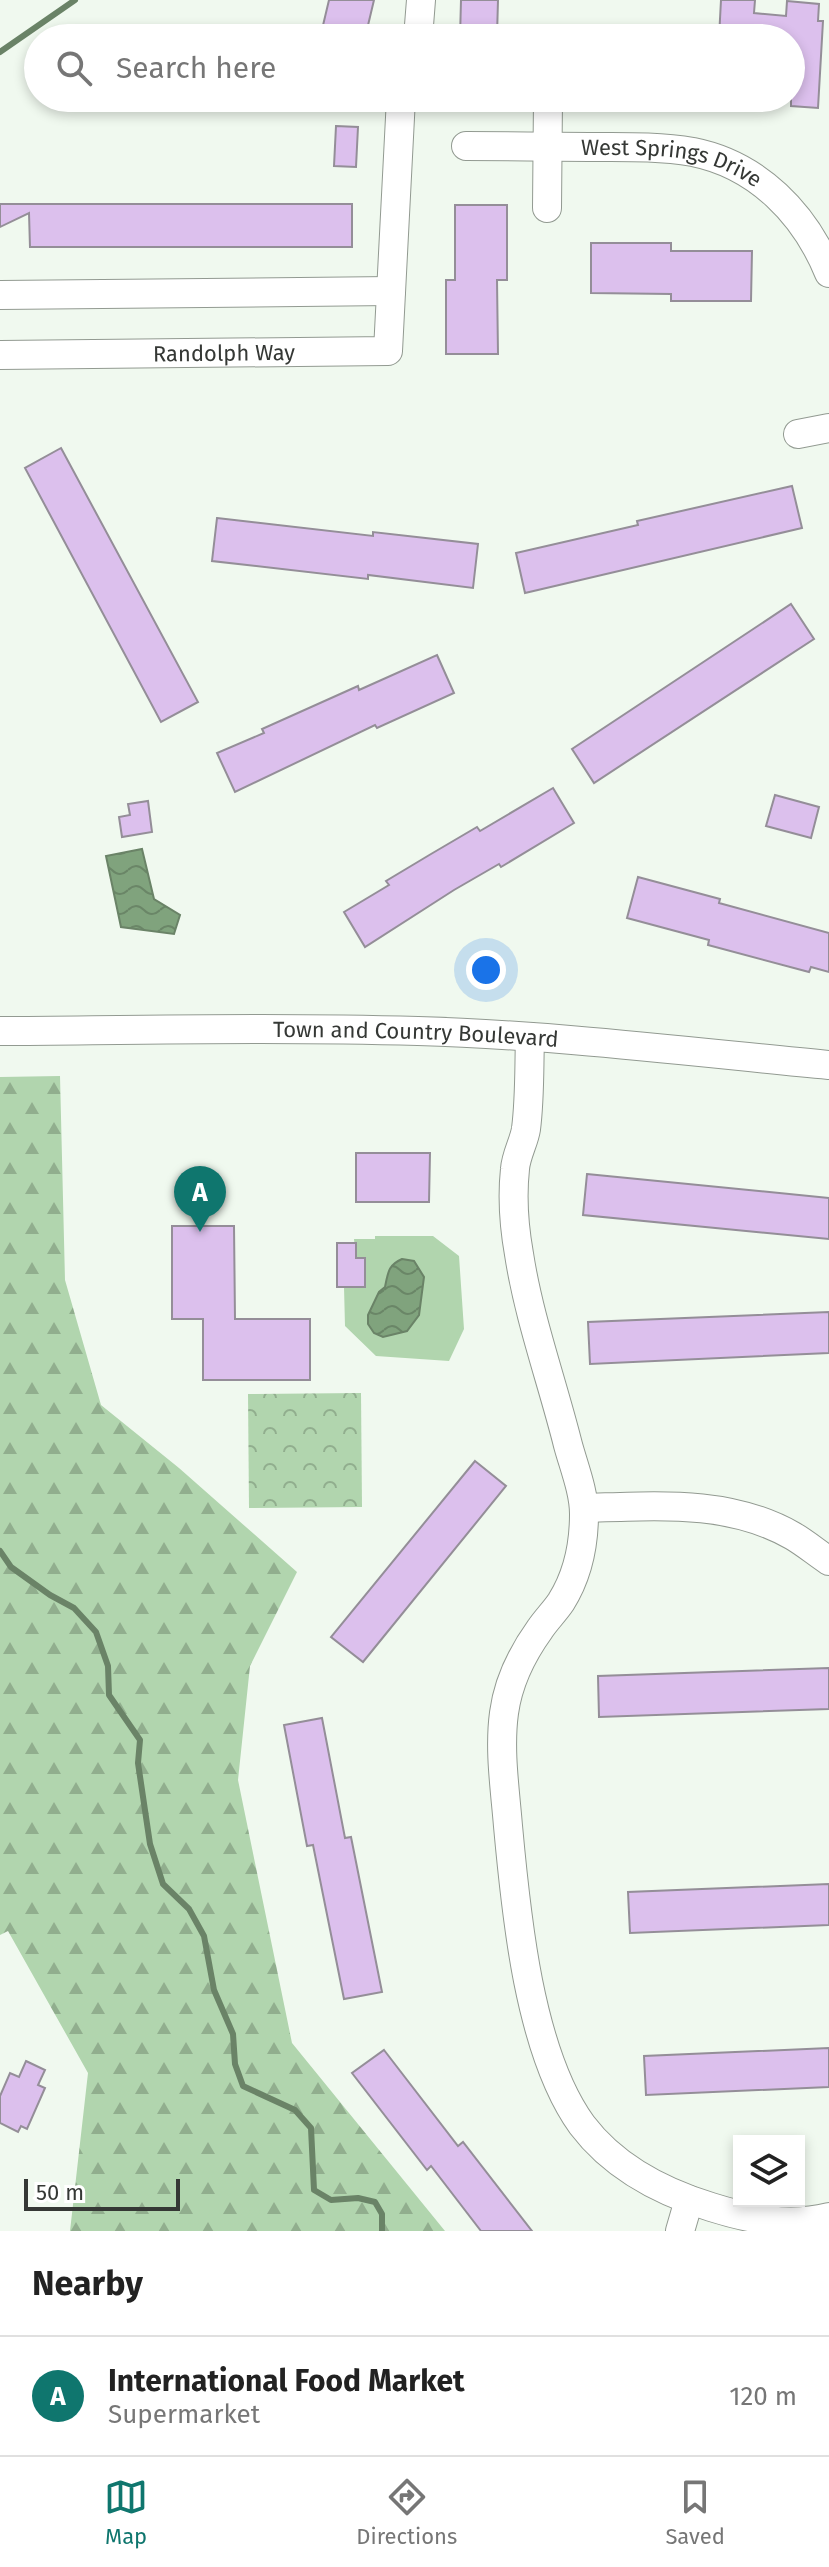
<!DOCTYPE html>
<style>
body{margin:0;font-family:"Fira Sans",sans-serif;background:#f6f6f6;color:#222}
.controls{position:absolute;right:24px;bottom:24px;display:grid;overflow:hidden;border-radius:0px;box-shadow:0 4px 12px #0003}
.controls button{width:72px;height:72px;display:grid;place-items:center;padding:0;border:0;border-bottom:2px solid #e0e0e0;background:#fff;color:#222;font:40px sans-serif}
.scale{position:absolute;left:24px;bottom:20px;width:156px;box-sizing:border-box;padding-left:8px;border:4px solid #353835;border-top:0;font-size:22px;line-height:28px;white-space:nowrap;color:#353835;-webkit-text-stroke:6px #fff;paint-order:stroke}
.you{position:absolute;left:486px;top:970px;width:28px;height:28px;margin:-20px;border:6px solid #fff;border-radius:50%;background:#1a73e8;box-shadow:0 0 0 12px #1a73e833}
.badge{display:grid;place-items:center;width:52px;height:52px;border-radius:50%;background:#0f766e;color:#fff;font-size:26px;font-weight:700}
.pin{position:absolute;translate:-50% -66px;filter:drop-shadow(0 2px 4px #0008)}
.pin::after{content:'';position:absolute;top:42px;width:28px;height:24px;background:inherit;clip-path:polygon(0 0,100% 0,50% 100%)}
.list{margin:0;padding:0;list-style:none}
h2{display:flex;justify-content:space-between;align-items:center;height:104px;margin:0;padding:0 32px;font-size:34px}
h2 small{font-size:26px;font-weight:400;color:#767676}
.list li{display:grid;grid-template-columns:52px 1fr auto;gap:24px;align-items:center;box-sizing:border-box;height:120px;padding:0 32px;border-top:2px solid #e0e0e0}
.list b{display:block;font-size:30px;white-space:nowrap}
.list p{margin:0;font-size:26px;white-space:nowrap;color:#767676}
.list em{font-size:26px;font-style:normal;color:#767676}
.icon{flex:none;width:44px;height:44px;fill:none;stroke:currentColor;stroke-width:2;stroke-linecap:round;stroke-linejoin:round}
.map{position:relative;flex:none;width:829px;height:2231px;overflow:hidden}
.search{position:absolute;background:#fff;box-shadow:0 4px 12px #0003;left:24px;right:24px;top:24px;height:88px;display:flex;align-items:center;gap:20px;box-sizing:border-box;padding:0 28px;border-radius:44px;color:#767676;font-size:30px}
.sheet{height:224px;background:#fff}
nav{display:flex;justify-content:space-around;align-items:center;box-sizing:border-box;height:112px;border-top:2px solid #e0e0e0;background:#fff;font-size:22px;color:#767676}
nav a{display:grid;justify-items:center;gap:4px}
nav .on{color:#0f766e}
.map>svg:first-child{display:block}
</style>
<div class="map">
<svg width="829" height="2231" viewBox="0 0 829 2231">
<defs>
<pattern id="forest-firs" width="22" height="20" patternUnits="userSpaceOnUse" patternTransform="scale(2)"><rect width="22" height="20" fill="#b1d5ae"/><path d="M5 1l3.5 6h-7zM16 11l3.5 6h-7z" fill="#91ae8e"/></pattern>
<pattern id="park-crowns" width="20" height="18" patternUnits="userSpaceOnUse" patternTransform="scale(2)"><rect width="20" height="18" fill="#b1d5ae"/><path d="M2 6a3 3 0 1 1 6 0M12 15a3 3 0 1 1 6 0" fill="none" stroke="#91ae8e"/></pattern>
<pattern id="water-waves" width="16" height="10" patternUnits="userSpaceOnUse" patternTransform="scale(2)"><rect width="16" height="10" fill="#80a37d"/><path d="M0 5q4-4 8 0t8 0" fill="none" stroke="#6a8667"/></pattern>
</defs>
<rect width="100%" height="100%" fill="#f0f9ef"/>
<polygon fill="#b1d5ae" points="375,1236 433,1236 459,1256 464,1329 449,1361 376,1356 345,1326 344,1287 365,1286 365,1259 356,1258 354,1239 375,1239"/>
<polygon fill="url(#forest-firs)" points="60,1076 65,1280 101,1405 179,1468 297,1572 250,1666 238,1780 292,2043 445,2231 70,2231 88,2073 8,1931 0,1935 0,1077"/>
<polygon fill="url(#park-crowns)" points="361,1393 362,1507 249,1508 248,1394"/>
<g fill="url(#water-waves)" stroke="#6a8367" stroke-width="2">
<polygon points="142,849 154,899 180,915 174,934 121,927 106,856"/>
<path d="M402,1259l12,2 10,16 -5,38 -12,16 -24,6 -9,-4 -6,-9v-9l11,-23 6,-5c3,-14 3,-22 17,-28z"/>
</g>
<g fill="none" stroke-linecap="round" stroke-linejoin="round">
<g stroke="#6a8367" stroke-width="6">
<polyline points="0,52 75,0"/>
<polyline points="0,1551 11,1567 50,1595 74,1608 96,1632 108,1666 109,1695 140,1740 138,1763 150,1844 163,1884 189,1909 204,1936 214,1990 233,2034 235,2064 243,2086 295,2110 311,2128 314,2190 331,2200 358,2198 375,2202 382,2214 382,2231"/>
</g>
</g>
<g fill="#dcc0ed" stroke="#948e98" stroke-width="2">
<polygon points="329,0 374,0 365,38 320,38"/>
<polygon points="461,0 498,0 497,36 460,38"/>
<polygon points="721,0 755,0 754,13 786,16 787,1 819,4 818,21 823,21 818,108 791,106 791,38 785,38 785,34 753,31 752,38 719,38"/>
<polygon points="336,126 358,127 356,167 334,166"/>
<polygon points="0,204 352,204 352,247 30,247 29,213 0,227"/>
<polygon points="455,205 507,205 507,280 497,280 498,354 446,354 446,280 455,280"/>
<polygon points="591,243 671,243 671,251 752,251 751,301 671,301 671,294 591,293"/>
<polygon points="61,448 198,702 161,722 25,468"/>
<polygon points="792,486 802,528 525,593 516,553 638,525 637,521"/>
<polygon points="217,518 373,536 373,532 478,544 473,588 368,575 368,579 212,561"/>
<polygon points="791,604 814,639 594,783 572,749"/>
<polygon points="437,655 454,693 377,728 375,725 235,792 217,753 264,733 262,729 358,686 359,690"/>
<polygon points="553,788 574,823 501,867 499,864 454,890 365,947 344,912 389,885 386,881 431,854 477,827 480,831"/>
<polygon points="775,795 819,807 811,838 766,826"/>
<polygon points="148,801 152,832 122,837 119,817 130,815 128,804"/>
<polygon points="638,877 720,899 719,903 829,933 829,972 811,967 809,972 708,945 709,940 627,918"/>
<polygon points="356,1153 430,1153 429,1202 356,1202"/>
<polygon points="587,1174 829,1198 829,1239 583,1215"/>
<polygon points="172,1226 234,1226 235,1319 310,1319 310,1380 203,1380 203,1319 172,1319"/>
<polygon points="337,1243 356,1243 356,1258 365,1258 365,1287 337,1287"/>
<polygon points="829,1312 829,1353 590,1364 588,1322"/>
<polygon points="475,1461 506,1486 363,1662 331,1637"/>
<polygon points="829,1668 829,1709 599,1717 598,1676"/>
<polygon points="322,1718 345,1838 351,1837 382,1992 344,1999 313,1845 307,1846 284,1725"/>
<polygon points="829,1884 829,1925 630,1933 628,1892"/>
<polygon points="829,2048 829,2087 646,2095 644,2056"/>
<polygon points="384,2050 458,2146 463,2142 532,2231 481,2231 431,2166 427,2170 352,2073"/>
<polygon points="26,2061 45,2070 38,2085 45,2088 27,2129 21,2126 18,2132 0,2123 0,2096 10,2073 19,2077"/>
</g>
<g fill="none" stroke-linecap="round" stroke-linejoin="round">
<defs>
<g id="minor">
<polyline points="418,38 421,0"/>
<path id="s1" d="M466,146c41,0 82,1 123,1 35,0 70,-1 104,5 65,13 112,62 136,121"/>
<polyline points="547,208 548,98"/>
<polyline points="0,295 391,291"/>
<path id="s2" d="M0,355l388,-4 13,-253"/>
<polyline points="798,434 829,428"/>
<path id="s3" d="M0,1031c139,-1 279,-4 418,0 137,4 274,21 411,34"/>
<path d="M530,1037c-1,31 0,61 -4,92 -2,13 -10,26 -11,40 -3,28 -1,57 4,85 10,65 33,127 49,191 6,22 16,47 16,69 0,31 -6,61 -23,88 -6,9 -15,18 -21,27 -18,25 -32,54 -36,84 -5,37 1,76 4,113 8,88 21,226 74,299 31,41 80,67 129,82 38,12 78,20 118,10"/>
<path d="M584,1508c71,-2 145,-9 209,28 12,7 24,17 36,25"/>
<polyline points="680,2231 689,2200"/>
</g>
</defs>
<use href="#minor" stroke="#929a91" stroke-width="30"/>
<use href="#minor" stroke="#fff" stroke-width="28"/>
</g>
<g text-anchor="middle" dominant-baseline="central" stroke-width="7" stroke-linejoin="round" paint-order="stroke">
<g font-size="22" fill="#353835" stroke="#fff">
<text stroke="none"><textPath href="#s1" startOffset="208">West Springs Drive</textPath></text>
<text stroke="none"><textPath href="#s2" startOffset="224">Randolph Way</textPath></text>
<text stroke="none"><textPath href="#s3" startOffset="416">Town and Country Boulevard</textPath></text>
</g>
</g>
</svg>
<div class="controls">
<button><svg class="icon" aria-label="layers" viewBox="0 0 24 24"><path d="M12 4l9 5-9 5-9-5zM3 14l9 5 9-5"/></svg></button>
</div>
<div class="scale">50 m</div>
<div class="you"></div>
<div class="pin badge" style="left:200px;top:1232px">A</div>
<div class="search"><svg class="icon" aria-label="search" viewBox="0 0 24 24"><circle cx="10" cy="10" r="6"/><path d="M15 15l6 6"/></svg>Search here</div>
</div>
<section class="sheet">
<h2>Nearby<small></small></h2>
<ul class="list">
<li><span class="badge">A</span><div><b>International Food Market</b><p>Supermarket</p></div><em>120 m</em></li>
</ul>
</section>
<nav>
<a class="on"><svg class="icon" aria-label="map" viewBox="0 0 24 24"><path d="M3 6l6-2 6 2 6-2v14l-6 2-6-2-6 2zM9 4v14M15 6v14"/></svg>Map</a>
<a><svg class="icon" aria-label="directions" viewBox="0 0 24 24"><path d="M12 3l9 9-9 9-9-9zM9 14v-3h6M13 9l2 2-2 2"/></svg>Directions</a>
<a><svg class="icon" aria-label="saved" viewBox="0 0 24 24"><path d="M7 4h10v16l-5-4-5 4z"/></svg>Saved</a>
</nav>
